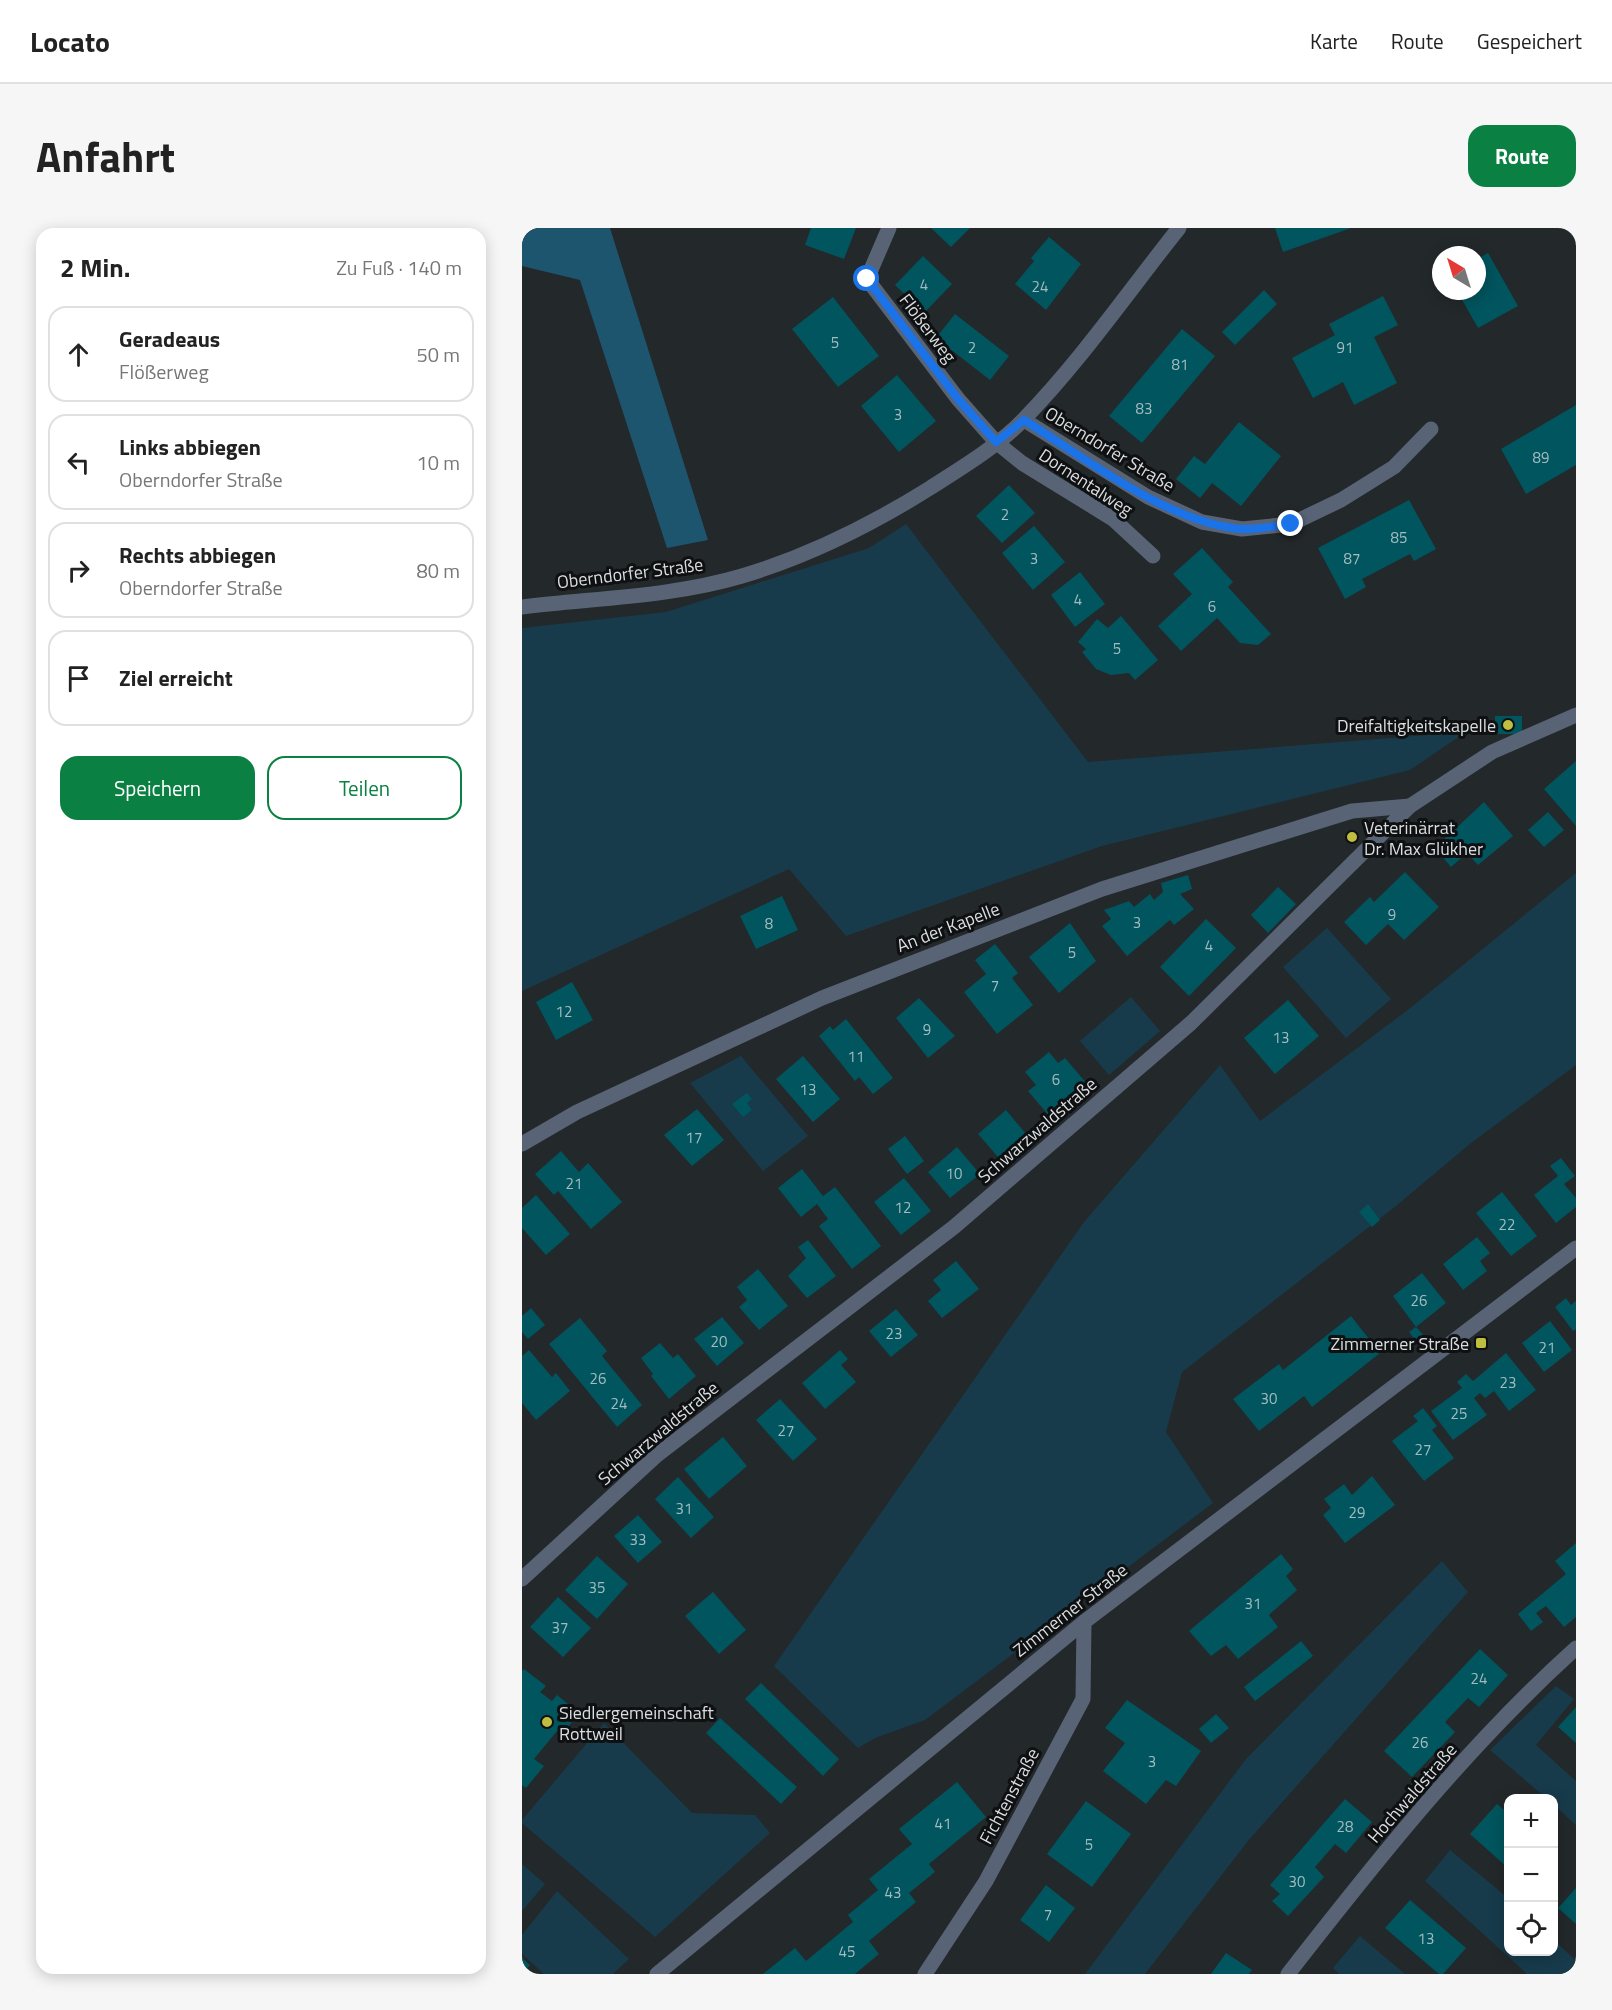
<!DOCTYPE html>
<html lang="de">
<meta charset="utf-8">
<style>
body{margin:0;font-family:"Titillium Web",sans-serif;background:#f6f6f6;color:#222}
.controls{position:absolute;right:18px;bottom:18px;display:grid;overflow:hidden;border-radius:12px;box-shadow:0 3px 15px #0003}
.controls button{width:54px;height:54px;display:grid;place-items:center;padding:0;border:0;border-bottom:2px solid #e0e0e0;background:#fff;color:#222;font:30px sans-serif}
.compass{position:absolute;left:910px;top:18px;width:54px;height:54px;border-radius:50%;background:#fff;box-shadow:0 3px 15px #0003;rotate:322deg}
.stop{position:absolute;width:18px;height:18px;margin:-14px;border:4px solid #1a73e8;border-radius:50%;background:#fff}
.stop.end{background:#1a73e8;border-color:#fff;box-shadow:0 2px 6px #0008}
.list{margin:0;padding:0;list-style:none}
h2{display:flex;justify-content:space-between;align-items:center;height:78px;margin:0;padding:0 24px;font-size:26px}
h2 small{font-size:20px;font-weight:400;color:#767676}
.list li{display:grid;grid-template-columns:39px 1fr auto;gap:18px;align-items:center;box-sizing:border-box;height:96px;margin:0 12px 12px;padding:0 12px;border:2px solid #e0e0e0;border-radius:18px}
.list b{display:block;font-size:22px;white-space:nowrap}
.list p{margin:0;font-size:20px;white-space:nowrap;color:#767676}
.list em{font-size:20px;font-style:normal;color:#767676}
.actions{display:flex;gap:12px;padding:18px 24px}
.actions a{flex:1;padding:14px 0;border:2px solid #0b8043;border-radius:18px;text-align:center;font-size:21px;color:#0b8043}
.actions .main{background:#0b8043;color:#fff}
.icon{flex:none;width:33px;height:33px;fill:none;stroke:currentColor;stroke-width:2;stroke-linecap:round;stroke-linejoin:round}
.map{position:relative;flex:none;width:1054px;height:1746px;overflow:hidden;border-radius:18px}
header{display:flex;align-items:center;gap:36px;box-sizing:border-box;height:84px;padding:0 30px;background:#fff;border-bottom:2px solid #e0e0e0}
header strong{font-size:28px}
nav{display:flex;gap:33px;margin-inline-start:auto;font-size:21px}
.intro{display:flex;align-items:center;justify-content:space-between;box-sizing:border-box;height:144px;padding:0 36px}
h1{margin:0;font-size:42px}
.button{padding:15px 27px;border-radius:18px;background:#0b8043;color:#fff;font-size:21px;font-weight:700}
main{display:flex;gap:36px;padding:0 36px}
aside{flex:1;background:#fff;border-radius:18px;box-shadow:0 3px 15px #0003}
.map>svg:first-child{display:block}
</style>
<header>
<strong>Locato</strong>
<nav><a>Karte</a><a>Route</a><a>Gespeichert</a></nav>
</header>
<div class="intro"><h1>Anfahrt</h1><a class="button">Route</a></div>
<main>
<aside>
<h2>2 Min.<small>Zu Fuß · 140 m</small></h2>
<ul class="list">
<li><svg class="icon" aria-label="ahead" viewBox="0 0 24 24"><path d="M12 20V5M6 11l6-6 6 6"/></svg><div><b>Geradeaus</b><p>Flößerweg</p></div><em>50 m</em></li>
<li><svg class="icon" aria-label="left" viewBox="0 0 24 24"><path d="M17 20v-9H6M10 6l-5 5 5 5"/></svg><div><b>Links abbiegen</b><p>Oberndorfer Straße</p></div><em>10 m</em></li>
<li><svg class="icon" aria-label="right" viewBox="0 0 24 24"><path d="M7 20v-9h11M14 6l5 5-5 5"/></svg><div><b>Rechts abbiegen</b><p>Oberndorfer Straße</p></div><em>80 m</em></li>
<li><svg class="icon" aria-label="arrive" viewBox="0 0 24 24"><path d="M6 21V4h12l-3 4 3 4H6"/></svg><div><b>Ziel erreicht</b></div></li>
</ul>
<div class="actions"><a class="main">Speichern</a><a>Teilen</a></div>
</aside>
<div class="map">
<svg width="1054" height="1746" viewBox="0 0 1054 1746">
<rect width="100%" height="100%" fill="#23282b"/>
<g fill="#173b4b">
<polygon points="384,296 566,534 944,504 888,542 580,618 324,708 267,641 0,763 0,400 144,384 347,320"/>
<polygon points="1054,645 1054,837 949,915 874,978 660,1144 644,1204 691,1275 403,1492 353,1510 336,1520 252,1438 562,994 698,837 738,893 887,781"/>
<polygon points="805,700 869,771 824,810 761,739"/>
<polygon points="609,769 638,803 587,847 558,813"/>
<polygon points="219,828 286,908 241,943 168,855"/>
<polygon points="920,1333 946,1364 726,1613 623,1746 563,1746 724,1531"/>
<polygon points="1034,1458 1052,1471 1014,1517 1054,1553 1054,1597 1032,1577 1032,1570 1024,1570 968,1522"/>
<polygon points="82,1495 170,1585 233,1587 248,1605 133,1709 0,1595 0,1592"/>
<polygon points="928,1622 986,1670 987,1724 1032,1724 1032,1712 1054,1733 1054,1746 1005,1746 903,1653"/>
<polygon points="0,1636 23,1656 0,1683"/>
<polygon points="35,1663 107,1731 91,1746 22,1746 0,1726 0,1707"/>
<polygon points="838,1708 883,1746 817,1746 811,1740"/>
</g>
<polygon fill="#1e556e" points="0,0 88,0 186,312 145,320 58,52 0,38"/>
<g fill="#00555e">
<polygon points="289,0 334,0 322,31 283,17"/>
<polygon points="409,0 448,0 429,19"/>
<polygon points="753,0 829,0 761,24"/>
<polygon points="527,9 559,36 524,82 493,56 512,33 509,30"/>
<polygon points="966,25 996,78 956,100 935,63 955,63 955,31"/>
<polygon points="401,28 430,56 402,85 373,57"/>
<polygon points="742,62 755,76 713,117 700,104"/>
<polygon points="861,68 876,97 852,109 875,155 832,177 821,154 791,170 770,130 813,107 807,96"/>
<polygon points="311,69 357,128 316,159 270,101"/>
<polygon points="433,86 487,128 468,152 414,110"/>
<polygon points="660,101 693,128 620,215 587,188"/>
<polygon points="375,147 414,193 377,224 339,178"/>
<polygon points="1054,177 1054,237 1004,266 979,221"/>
<polygon points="717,194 759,228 719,278 690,255 678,270 654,251 672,228 683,236"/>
<polygon points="487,257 513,285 480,315 454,288"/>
<polygon points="887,272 914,321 892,333 888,326 840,351 844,359 823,371 796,320"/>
<polygon points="512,298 543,334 511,362 480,325"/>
<polygon points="680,320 711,354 706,359 749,406 736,417 718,415 695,390 659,423 636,398 670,366 651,346"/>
<polygon points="558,344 583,376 553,399 529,367"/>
<polygon points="599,388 636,432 613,452 607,445 589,447 574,441 560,424 564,421 556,414 575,391 586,400"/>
<rect x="973" y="488" width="27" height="18"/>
<polygon points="1054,533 1054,598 1022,561"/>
<polygon points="962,574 991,608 956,637 945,625 929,639 913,620"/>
<polygon points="1026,584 1042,602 1022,619 1006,602"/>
<polygon points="883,644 917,679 882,712 866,696 844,717 822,694 848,669 852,674"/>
<polygon points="666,647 670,661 658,666 672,681 652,697 648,692 605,728 580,698 589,691 582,682 607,673 612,679 628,666 632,672 641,664 639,655"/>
<polygon points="756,659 774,676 746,705 729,687"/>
<polygon points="260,668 276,702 234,721 218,688"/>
<polygon points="684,691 714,720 667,768 638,739"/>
<polygon points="548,695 574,733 537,765 507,729"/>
<polygon points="473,716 496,745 490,750 511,777 475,806 442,764 464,746 453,732"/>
<polygon points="50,754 71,792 34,812 14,774"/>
<polygon points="397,770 433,808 406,830 374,790"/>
<polygon points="766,772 797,808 753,846 722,810"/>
<polygon points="324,791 371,850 351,866 337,849 333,853 297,808 308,798 311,802"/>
<polygon points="527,824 536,835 543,830 566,857 528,889 506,863 514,857 503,844"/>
<polygon points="281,828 318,871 291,894 254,851"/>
<polygon points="225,865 230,871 225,875 230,882 221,889 210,876"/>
<polygon points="175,881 202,912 170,938 142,907"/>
<polygon points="484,882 504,906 476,929 456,906"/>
<polygon points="383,908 402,933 385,946 366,921"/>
<polygon points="435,919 458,946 428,970 406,944"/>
<polygon points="39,923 57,944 66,935 100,974 69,1001 36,963 32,967 13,946"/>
<polygon points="1039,930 1053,948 1042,956 1054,970 1054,979 1034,995 1012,967 1036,948 1028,938"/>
<polygon points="280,941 301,968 313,959 359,1018 330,1041 297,998 306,991 295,976 279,989 256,960"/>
<polygon points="382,950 409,983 379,1007 352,974"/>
<polygon points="980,964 1015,1008 989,1028 954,985"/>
<polygon points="14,967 48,1006 24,1027 0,1000 0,980"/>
<polygon points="846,976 858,992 850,999 837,984"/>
<polygon points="955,1009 968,1025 958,1033 965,1043 941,1062 921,1036"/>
<polygon points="286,1012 314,1048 285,1070 266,1048 284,1030 276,1019"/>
<polygon points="434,1033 457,1061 420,1090 406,1073 419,1062 411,1052"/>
<polygon points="236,1041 266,1078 237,1102 217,1079 225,1072 215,1059"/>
<polygon points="900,1045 924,1075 894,1099 871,1068"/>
<polygon points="1044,1070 1049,1077 1054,1073 1054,1101 1051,1103 1033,1079"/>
<polygon points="9,1080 23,1097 6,1111 0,1104 0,1088"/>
<polygon points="374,1081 396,1107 369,1129 347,1103"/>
<polygon points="829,1088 858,1125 790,1179 782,1168 737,1203 711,1171 757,1136 761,1142"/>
<polygon points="200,1089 222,1115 195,1138 172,1111"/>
<polygon points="58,1090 85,1123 80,1128 120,1177 95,1199 27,1116"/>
<polygon points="1028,1093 1050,1122 1022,1144 1000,1115"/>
<polygon points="894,1099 904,1110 896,1116 887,1104"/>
<polygon points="138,1115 151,1130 156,1126 174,1148 147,1171 129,1148 131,1146 119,1130"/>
<polygon points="7,1122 30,1149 34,1145 48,1163 14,1192 0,1175 0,1128"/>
<polygon points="318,1122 326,1131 319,1137 334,1154 303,1181 280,1155"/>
<polygon points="984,1125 1014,1162 987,1183 972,1163 963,1170 958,1165 952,1170 965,1187 931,1212 909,1183 940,1160 935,1154 944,1146 951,1153"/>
<polygon points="258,1171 295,1211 271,1233 234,1192"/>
<polygon points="901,1180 915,1198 910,1202 932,1230 902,1253 870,1213 896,1193 891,1188"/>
<polygon points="201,1209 225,1238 187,1271 162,1241"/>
<polygon points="850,1248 873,1277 823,1315 801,1287 809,1280 802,1271 822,1256 830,1267"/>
<polygon points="156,1249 192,1289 169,1310 133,1271"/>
<polygon points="116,1287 140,1314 116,1335 92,1308"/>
<polygon points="1054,1315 1054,1389 1042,1399 1024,1378 1014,1385 1021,1394 1009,1403 996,1386 1044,1346 1033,1333"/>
<polygon points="759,1326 771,1341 764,1348 775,1362 747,1387 756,1399 716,1431 704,1417 689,1428 667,1403"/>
<polygon points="75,1328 106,1356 75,1391 43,1362"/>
<polygon points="191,1364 224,1402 197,1426 163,1388"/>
<polygon points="36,1369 69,1400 41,1429 8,1399"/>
<polygon points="779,1413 791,1428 733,1473 722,1459"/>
<polygon points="958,1421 986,1447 957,1479 946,1470 923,1494 933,1504 890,1549 862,1523"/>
<polygon points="2,1441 24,1458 18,1464 30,1473 35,1467 57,1485 40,1507 35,1503 12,1531 22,1538 4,1560 0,1557 0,1443"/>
<polygon points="239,1455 317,1531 301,1548 223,1471"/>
<polygon points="605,1472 679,1523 654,1558 644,1552 624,1576 581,1543 603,1515 583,1500"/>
<polygon points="1054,1479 1054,1515 1036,1499"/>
<polygon points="694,1486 707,1500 689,1515 677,1501"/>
<polygon points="198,1490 275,1559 259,1576 184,1505"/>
<polygon points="435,1554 464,1589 407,1636 413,1644 387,1665 394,1674 347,1713 357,1726 333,1746 241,1746 273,1720 284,1733 331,1694 326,1687 356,1662 347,1651 390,1616 377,1601"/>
<polygon points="823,1571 850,1594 824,1625 813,1616 793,1639 802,1649 766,1688 750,1673 758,1666 748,1657"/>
<polygon points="564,1573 609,1606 570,1659 525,1626"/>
<polygon points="975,1576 987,1586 987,1641 948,1606"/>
<polygon points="524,1657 553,1680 527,1714 498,1692"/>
<polygon points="1054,1660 1054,1696 1036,1680"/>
<polygon points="888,1672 944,1720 921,1746 917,1746 863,1700"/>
<polygon points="704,1725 730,1742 727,1746 689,1746"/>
<polygon points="0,1730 8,1737 0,1746"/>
</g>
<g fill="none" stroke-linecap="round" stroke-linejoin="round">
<g stroke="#586476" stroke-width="15">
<polyline points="367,0 345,51 436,171 474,214 500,235 591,291 631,328"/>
<polyline points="502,192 626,269 680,294 720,301 769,296 819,272 872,239 909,201"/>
<path d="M0,379c73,-9 149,-10 220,-31 67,-20 129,-51 188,-88 30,-19 71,-44 95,-70 57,-59 103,-126 154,-190"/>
<polyline points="0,916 55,884 300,770 580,661 830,583 888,578"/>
<polyline points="0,1351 135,1227 432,999 669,795 888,578 970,524 1054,487"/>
<polyline points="135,1746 562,1394 1054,1020"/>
<polyline points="403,1746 464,1653 561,1471 562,1394"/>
<path d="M766,1746c89,-114 180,-229 288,-326"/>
</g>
</g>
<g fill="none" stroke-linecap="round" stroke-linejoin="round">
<path stroke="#1a73e8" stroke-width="8" d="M345,51l91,120 38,43 28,-22c61,38 144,103 217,109 16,1 34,-3 50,-5"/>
</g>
<g fill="#c0be41" stroke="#0e1012" stroke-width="2">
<circle cx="986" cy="497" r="6"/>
<circle cx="830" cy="609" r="6"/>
<rect x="953" y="1109" width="12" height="12" rx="3"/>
<circle cx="25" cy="1494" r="6"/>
</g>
<g text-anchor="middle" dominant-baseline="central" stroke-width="6" stroke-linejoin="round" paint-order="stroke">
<g font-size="15" fill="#a4bcc0">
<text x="402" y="56">4</text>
<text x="518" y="58">24</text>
<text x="313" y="114">5</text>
<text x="450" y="119">2</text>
<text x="823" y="119">91</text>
<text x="658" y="136">81</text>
<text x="622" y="180">83</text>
<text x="376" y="186">3</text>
<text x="1019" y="229">89</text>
<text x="483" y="286">2</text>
<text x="877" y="309">85</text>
<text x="512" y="330">3</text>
<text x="830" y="330">87</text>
<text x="556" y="371">4</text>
<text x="690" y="378">6</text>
<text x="595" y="420">5</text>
<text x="870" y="686">9</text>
<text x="615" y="694">3</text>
<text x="247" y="695">8</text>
<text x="687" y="717">4</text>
<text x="550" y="724">5</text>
<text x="473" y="757">7</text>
<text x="42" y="783">12</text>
<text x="405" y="801">9</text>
<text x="759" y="809">13</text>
<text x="334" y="828">11</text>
<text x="534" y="851">6</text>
<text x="286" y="861">13</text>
<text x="172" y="909">17</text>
<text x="432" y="945">10</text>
<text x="52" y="955">21</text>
<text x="381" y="979">12</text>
<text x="985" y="996">22</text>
<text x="897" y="1072">26</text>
<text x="372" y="1105">23</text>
<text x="197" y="1113">20</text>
<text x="1025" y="1119">21</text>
<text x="76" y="1150">26</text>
<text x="986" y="1154">23</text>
<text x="747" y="1170">30</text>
<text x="97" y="1175">24</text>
<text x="937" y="1185">25</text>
<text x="264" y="1202">27</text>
<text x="901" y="1221">27</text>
<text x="162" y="1280">31</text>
<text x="835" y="1284">29</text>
<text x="116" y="1311">33</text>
<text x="75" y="1359">35</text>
<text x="731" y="1375">31</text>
<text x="38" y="1399">37</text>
<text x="957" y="1450">24</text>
<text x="898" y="1514">26</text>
<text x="630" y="1533">3</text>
<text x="421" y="1595">41</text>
<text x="823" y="1598">28</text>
<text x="567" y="1616">5</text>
<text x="775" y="1653">30</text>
<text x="371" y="1664">43</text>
<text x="526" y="1686">7</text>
<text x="904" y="1710">13</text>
<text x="325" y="1723">45</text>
</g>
<g font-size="18" fill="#dbdee0" stroke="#0e1012">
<text transform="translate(406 100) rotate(53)">Flößerweg</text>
<text transform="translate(588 221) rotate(31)">Oberndorfer Straße</text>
<text transform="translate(564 254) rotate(33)">Dornentalweg</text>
<text transform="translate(108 345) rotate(-7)">Oberndorfer Straße</text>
<text transform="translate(426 699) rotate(-21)">An der Kapelle</text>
<text transform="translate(515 902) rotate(-41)">Schwarzwaldstraße</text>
<text transform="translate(136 1205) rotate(-40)">Schwarzwaldstraße</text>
<text transform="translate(548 1382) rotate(-38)">Zimmerner Straße</text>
<text transform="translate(890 1565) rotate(-49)">Hochwaldstraße</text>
<text transform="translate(487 1568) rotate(-62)">Fichtenstraße</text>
</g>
<g font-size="18" fill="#dbdee0" stroke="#0e1012" text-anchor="end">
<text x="974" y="497">Dreifaltigkeitskapelle</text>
<text x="842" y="599" text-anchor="start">Veterinärrat<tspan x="842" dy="21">Dr. Max Glükher</tspan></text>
<text x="947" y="1115">Zimmerner Straße</text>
<text x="37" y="1484" text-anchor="start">Siedlergemeinschaft<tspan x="37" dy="21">Rottweil</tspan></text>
</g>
</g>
</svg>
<div class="controls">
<button>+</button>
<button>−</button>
<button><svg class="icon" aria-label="locate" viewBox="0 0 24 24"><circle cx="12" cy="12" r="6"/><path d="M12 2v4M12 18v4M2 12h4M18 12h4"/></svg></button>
</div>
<svg class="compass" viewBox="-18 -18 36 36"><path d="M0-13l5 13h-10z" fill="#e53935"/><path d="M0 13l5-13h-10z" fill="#767676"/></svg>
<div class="stop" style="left:345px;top:51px"></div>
<div class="stop end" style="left:769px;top:296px"></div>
</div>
</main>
